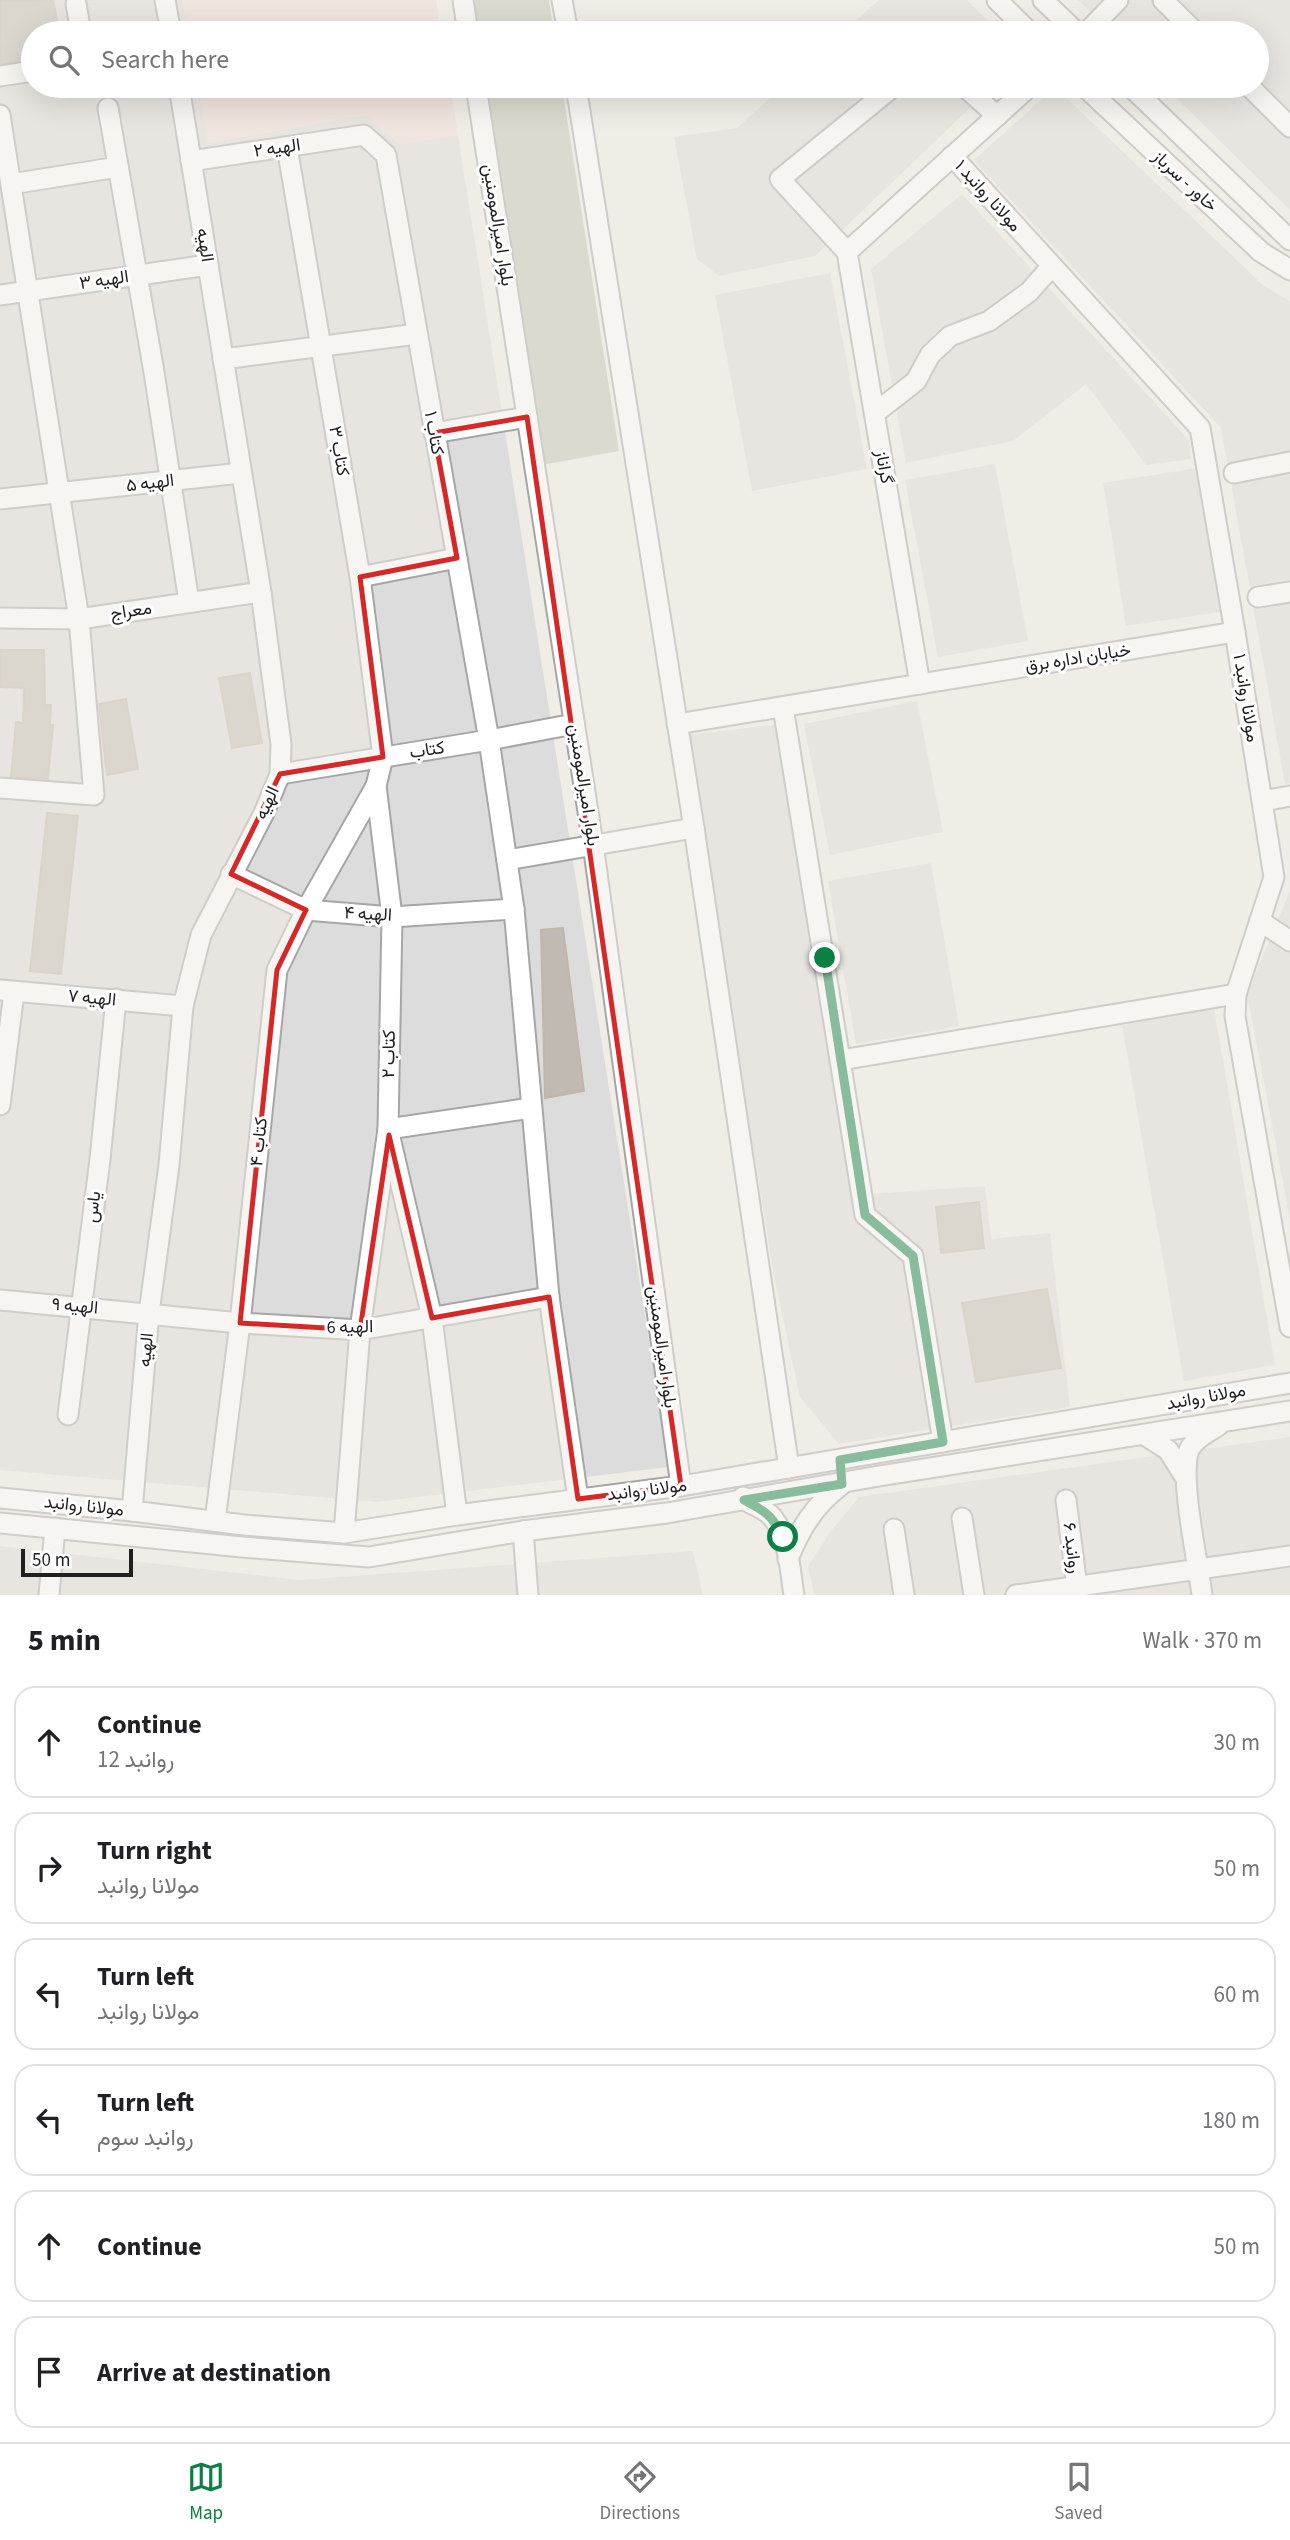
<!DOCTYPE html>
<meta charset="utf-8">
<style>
body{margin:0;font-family:"Source Sans 3",Vazirmatn,sans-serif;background:#f6f6f6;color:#202124}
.scale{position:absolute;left:21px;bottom:18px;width:112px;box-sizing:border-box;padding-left:7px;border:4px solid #1f1f1f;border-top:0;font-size:19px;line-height:24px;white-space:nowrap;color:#1f1f1f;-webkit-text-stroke:5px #fff;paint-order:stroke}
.stop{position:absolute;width:21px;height:21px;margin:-16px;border:5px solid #0b8043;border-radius:50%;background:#fff}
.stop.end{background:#0b8043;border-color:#fff;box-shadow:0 2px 7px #0008}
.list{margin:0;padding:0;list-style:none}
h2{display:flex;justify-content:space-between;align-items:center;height:91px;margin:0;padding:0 28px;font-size:30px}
h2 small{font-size:23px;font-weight:400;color:#757577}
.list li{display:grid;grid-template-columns:46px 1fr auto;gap:21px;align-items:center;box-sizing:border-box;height:112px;margin:0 14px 14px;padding:0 14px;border:2px solid #e0e0e0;border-radius:21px}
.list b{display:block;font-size:26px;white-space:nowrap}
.list p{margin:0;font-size:23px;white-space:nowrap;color:#757577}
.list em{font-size:23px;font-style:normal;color:#757577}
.icon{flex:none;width:38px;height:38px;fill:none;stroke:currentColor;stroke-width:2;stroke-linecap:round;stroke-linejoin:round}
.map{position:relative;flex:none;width:1290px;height:1595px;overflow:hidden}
.search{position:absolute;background:#fff;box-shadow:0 7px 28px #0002;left:21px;right:21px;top:21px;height:77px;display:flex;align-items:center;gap:18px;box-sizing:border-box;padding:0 24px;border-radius:38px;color:#757577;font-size:26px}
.sheet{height:847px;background:#fff}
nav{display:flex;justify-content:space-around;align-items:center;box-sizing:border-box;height:98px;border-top:2px solid #e0e0e0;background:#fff;font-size:19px;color:#757577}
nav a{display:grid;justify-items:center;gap:4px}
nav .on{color:#0b8043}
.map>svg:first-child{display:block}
</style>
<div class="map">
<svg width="1290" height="1595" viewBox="0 0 1290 1595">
<rect width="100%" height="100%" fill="#f0ede6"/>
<g fill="#dddcdc">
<polygon points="0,0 183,0 189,33 33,33 33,86 198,86 209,143 366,114 400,144 458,135 669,1467 376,1502 0,1470"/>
<polygon points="879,0 967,0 1000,33 842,33"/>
<polygon points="1078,0 1290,0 1290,210 1164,86 1257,86 1257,33 1112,33"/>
<polygon points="783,86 993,86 815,256 719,276 697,259 674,137 737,128"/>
<polygon points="1055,87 1264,286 1290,301 1290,783 1285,784 1221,428 974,160"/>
<polygon points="962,194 1189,440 1191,459 1146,465 1086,384 1013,441 906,463 871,269"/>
<polygon points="830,273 867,469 752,491 715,295"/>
<polygon points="995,464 1028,641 938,657 905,480"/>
<polygon points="1197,468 1220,612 1126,626 1103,483"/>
<polygon points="917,701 943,832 830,855 804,724"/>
<polygon points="780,724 856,1195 985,1186 991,1239 1050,1233 1070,1407 839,1444 800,1397 774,1276 687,735"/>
<polygon points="931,863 959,1026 856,1044 828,881"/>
<polygon points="1290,891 1290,1219 1247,994"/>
<polygon points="1214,1008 1275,1365 1184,1381 1122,1025"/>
<polygon points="1290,1437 1290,1595 814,1595 808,1566 831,1531 859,1497"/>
<polygon points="0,1546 300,1580 693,1551 703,1595 0,1595"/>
</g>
<g fill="#f0d9d5">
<polygon points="183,0 436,0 441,33 189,33"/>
<polygon points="198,86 450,86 458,135 400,144 365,114 208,143"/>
</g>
<g fill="#c2c4b1">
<polygon points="460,0 549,0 554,33 465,33"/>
<polygon points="474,86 562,86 619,451 536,466"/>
</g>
<g fill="#c0bab2" stroke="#c1b6a8" stroke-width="2">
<polygon points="0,0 53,0 60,33 33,33 33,59 0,64"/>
<polygon points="0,650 44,650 45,705 51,705 50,725 53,725 48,779 11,777 16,722 23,723 24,688 0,687"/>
<polygon points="250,673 262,743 232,748 219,678"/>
<polygon points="126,699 138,769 107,775 99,704"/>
<polygon points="47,813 78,816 61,974 30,971"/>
<polygon points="563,928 584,1091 545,1098 541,930"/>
<polygon points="979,1202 984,1248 941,1253 936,1207"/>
<polygon points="1047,1289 1061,1368 976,1382 962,1303"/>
</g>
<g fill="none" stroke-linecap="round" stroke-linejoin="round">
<defs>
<g id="minor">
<polyline points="165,0 171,33"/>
<polyline points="463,0 468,33"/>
<polyline points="562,0 568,33"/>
<polyline points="997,0 1030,33"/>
<polyline points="1043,0 1077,33"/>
<polyline points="1163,0 1196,33"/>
<polyline points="76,4 81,33"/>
<polyline points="1086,33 1118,0"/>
<polyline points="0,76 33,71"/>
<polyline points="476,86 593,844 681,1486"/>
<polyline points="576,86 694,828 789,1468"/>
<polyline points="964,86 997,116"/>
<polyline points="1084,86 1261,252 1290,270"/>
<polyline points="1130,86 1290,240"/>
<polyline points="1249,86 1290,127"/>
<polyline points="108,108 154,372 189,602"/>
<polyline points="0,115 79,619 94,795 0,788"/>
<polyline points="952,156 1200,428 1235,632 1274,877 1236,994 1235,1016 1290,1327"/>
<polyline points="191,161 364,135 386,155 489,740 514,909 549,1297 578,1499"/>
<polyline points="11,184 118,167"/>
<polyline points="847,252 780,179 894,86"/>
<polyline points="0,295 208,265"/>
<polyline points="223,359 417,334"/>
<polyline points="875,413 916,381 930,355 950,336 989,321 1029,292 1052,266"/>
<polyline points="434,433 527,417"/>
<polyline points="1234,473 1290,462"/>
<polyline points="0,499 241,473"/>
<polyline points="360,577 457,558"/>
<polyline points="1258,597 1290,592"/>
<polyline points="0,618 79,619 261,592"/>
<polyline points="920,684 1235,632"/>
<polyline points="783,707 865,1215 913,1256 943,1442"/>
<polyline points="677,724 920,684 847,252 1030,86"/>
<polyline points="280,774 489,740 574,724"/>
<polyline points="376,786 392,917 388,1129 432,1318 457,1515"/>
<polyline points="1263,801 1290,796"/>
<polyline points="507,860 694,828"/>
<polyline points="231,874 306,910 392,917 514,909"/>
<polyline points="1260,921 1290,941"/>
<polyline points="0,990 183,1006"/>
<polyline points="841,1060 1236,994"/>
<polyline points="0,1105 14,992"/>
<polyline points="0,1300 240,1323 360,1330 549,1297"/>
<polyline points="68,1415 100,1159 116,999"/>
<polyline points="1146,1436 1168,1450 1185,1477"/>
<path d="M743,1497l1,3c9,5 22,9 29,18 16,20 17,53 21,77"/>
<polyline points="0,1498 132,1511 244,1525 344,1533 457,1515 681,1486 1290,1383"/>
<polyline points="1066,1500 1078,1595"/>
<polyline points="132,1511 149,1313 169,1165 183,1006 201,935 264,813 280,774 281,744 261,592 179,86"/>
<polyline points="962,1518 974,1595"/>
<polyline points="215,1521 240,1323 277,970 306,910 376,786 383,757 360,577 287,147"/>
<polyline points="0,1523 242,1547 369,1557 523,1531 667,1513 879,1476 1290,1411"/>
<polyline points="894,1529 904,1595"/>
<polyline points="523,1531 528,1595"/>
<polyline points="344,1533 360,1330 388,1129 531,1108"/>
<path d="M788,1559c13,-32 26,-53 53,-74"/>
<polyline points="49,1595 55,1528"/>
<polyline points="1016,1595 1290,1556"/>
<path d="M1202,1595c-4,-33 -23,-118 -13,-145 5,-11 19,-18 29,-24"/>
</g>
</defs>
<use href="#minor" stroke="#a6a6a6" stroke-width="23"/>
<use href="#minor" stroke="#fff" stroke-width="19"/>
</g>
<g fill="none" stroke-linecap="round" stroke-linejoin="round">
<path stroke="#0b8043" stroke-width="9" d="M783,1537c-11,-22 -18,-26 -39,-37l98,-16 -2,-24 103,-18 -30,-186 -48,-41 -40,-257"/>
</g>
<path d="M0 0H1290V1595H0ZM527,417l154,1069 -103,13 -29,-202 -117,21 -43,-183 -29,195 -120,-7 37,-353 29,-60 -75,-36 49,-100 103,-17 -23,-180 97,-19 -23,-125z" fill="#f0ede6" fill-opacity=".55" fill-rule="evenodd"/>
<path fill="none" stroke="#d62828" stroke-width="5" stroke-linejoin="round" d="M527,417l154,1069 -103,13 -29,-202 -117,21 -43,-183 -29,195 -120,-7 37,-353 29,-60 -75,-36 49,-100 103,-17 -23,-180 97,-19 -23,-125z"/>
<g text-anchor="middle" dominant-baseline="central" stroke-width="6" stroke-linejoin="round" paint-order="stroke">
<g font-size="18" fill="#1f1f1f" stroke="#fff">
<text transform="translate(277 148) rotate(-8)">الهیه ۲</text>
<text transform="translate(1185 181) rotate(43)">خاور - سرباز</text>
<text transform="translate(988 196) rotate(48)">مولانا روانبد ۱</text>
<text transform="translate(498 225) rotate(81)">بلوار امیرالمومنین</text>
<text transform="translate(205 245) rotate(81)">الهیه</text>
<text transform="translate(104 280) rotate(-8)">الهیه ۳</text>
<text transform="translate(434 433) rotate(80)">کتاب ۱</text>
<text transform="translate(339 451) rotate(80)">کتاب ۳</text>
<text transform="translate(884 467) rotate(80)">گراناز</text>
<text transform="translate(150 483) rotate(-7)">الهیه ۵</text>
<text transform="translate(131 611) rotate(-9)">معراج</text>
<text transform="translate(1078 658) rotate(-9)">خیابان اداره برق</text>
<text transform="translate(1246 698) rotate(81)">مولانا روانبد ۱</text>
<text transform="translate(427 750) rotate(-9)">کتاب</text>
<text transform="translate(584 785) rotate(81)">بلوار امیرالمومنین</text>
<text transform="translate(267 803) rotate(-65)">الهیه</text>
<text transform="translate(368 914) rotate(3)">الهیه ۴</text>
<text transform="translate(92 998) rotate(5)">الهیه ۷</text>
<text transform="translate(389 1054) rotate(-89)">کتاب ۲</text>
<text transform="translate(259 1142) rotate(-84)">کتاب ۴</text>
<text transform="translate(93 1207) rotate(-83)">یاس</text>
<text transform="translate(75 1306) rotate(5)">الهیه ۹</text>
<text transform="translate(350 1327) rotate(-1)">الهیه 6</text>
<text transform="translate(662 1347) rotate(82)">بلوار امیرالمومنین</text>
<text transform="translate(146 1350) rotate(-85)">الهیه</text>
<text transform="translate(1206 1397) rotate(-10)">مولانا روانبد</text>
<text transform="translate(647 1490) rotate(-7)">مولانا روانبد</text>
<text transform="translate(84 1506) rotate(6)">مولانا روانبد</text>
<text transform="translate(1072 1548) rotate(83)">روانبد ۶</text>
</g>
</g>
</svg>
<div class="scale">50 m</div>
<div class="stop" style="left:783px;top:1537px"></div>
<div class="stop end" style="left:825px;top:958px"></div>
<div class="search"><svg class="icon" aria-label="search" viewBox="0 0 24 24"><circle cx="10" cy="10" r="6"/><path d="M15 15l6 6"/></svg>Search here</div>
</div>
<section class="sheet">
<h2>5 min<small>Walk · 370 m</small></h2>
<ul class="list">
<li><svg class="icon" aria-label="ahead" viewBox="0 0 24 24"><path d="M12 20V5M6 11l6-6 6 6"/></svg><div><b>Continue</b><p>روانبد 12</p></div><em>30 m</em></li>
<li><svg class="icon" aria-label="right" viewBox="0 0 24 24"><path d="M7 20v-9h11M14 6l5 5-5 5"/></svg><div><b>Turn right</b><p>مولانا روانبد</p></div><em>50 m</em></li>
<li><svg class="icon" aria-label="left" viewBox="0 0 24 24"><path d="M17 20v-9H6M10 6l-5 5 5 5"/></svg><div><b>Turn left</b><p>مولانا روانبد</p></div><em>60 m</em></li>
<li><svg class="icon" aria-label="left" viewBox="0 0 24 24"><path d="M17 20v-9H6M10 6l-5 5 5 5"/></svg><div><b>Turn left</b><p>روانبد سوم</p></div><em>180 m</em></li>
<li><svg class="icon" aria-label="ahead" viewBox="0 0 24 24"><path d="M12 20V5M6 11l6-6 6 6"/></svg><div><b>Continue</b></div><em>50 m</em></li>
<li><svg class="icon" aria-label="arrive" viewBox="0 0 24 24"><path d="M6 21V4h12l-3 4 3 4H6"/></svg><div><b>Arrive at destination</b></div></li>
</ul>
</section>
<nav>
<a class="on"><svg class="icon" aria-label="map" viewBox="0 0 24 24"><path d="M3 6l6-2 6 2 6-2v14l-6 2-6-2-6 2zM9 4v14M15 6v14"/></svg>Map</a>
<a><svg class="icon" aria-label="directions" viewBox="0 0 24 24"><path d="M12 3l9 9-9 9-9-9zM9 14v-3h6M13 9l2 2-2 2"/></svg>Directions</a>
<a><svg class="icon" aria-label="saved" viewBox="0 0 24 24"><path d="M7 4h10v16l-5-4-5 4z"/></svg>Saved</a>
</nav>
